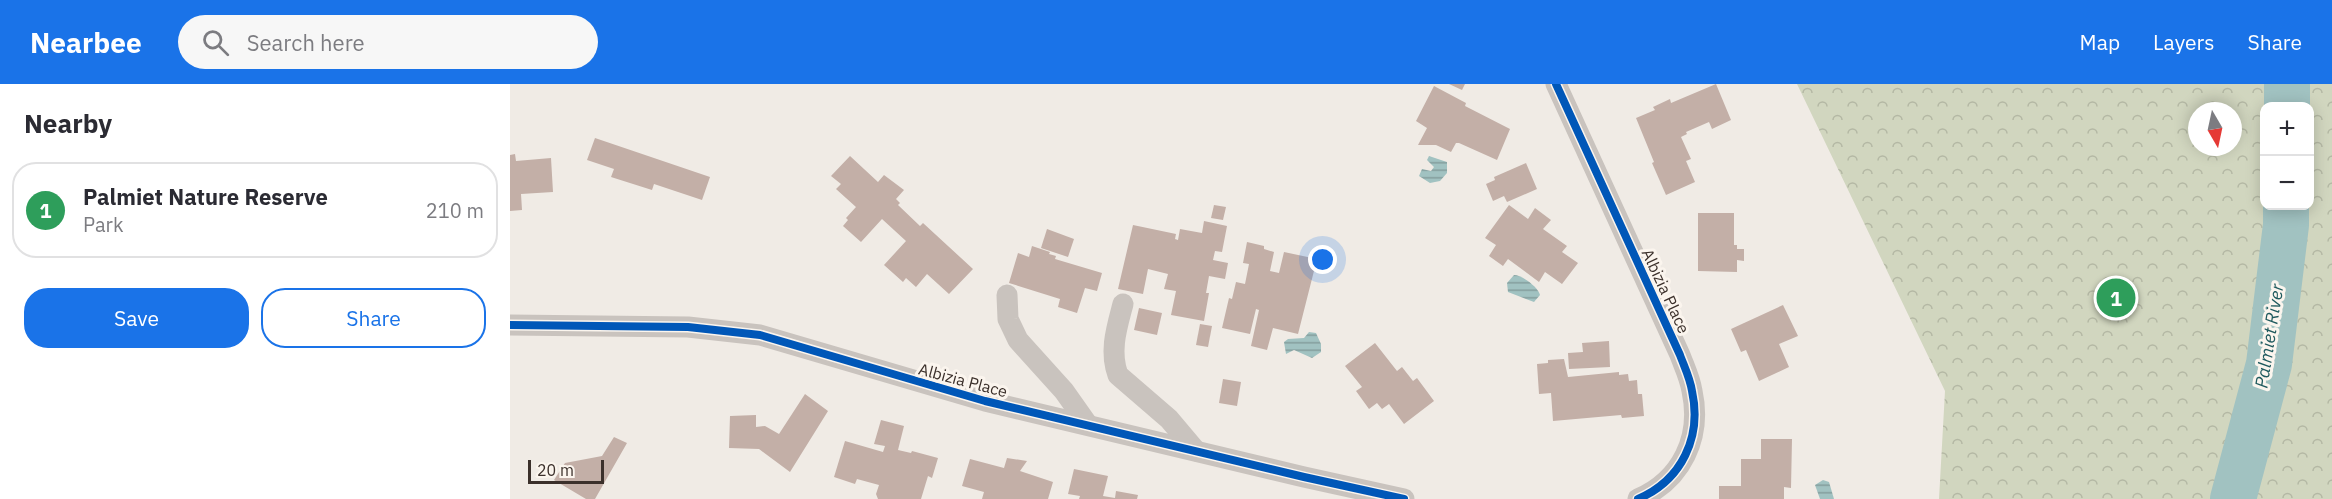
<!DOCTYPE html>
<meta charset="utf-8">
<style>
body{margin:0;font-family:"IBM Plex Sans",sans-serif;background:#f7f7f7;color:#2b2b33}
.controls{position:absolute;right:18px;top:18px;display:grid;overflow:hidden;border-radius:12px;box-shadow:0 3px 15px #0003}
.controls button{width:54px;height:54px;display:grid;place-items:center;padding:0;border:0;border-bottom:2px solid #e1e1e2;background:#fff;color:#2b2b33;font:30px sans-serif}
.compass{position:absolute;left:1678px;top:18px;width:54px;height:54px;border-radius:50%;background:#fff;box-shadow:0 3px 15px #0003;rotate:171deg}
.scale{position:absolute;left:18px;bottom:15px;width:76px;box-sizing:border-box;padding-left:6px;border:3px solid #3b302b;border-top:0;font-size:16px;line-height:21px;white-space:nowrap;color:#3b302b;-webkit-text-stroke:4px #fbf5ee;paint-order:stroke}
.you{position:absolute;left:813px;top:176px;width:21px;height:21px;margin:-15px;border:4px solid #fff;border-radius:50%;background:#1a73e8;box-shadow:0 0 0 9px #1a73e833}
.badge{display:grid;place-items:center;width:39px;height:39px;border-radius:50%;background:#1a73e8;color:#fff;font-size:20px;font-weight:700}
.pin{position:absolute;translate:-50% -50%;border:3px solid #fff;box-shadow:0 2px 6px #0006}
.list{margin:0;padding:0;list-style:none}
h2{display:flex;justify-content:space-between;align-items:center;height:78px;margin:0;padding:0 24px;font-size:26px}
h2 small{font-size:20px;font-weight:400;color:#7c7c81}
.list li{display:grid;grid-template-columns:39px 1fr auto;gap:18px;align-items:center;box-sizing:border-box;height:96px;margin:0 12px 12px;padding:0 12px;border:2px solid #e1e1e2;border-radius:24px}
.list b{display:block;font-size:22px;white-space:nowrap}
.list p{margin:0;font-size:20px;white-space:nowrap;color:#7c7c81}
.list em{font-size:20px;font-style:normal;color:#7c7c81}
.actions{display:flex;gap:12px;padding:18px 24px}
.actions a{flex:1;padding:14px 0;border:2px solid #1a73e8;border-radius:24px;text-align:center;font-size:21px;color:#1a73e8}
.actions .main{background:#1a73e8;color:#fff}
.icon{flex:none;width:33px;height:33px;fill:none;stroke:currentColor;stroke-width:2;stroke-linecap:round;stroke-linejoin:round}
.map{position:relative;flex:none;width:1822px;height:415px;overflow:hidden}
header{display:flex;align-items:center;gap:36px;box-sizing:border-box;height:84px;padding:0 30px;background:#1a73e8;color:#fff}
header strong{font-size:28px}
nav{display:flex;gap:33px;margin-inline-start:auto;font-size:21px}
.search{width:420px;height:54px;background:#f7f7f7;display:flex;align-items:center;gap:15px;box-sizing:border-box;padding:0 21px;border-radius:33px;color:#7c7c81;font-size:22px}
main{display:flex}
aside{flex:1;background:#fff}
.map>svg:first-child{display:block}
</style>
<header>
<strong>Nearbee</strong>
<div class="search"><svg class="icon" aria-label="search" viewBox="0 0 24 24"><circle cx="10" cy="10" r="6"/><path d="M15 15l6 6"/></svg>Search here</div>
<nav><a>Map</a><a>Layers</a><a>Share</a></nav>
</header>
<main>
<aside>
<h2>Nearby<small></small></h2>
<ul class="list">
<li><span class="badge" style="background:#2e9e5b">1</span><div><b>Palmiet Nature Reserve</b><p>Park</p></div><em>210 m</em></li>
</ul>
<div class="actions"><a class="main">Save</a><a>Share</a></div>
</aside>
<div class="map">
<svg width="1822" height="415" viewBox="0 0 1822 415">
<defs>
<pattern id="park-crowns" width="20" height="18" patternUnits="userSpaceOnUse" patternTransform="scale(1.5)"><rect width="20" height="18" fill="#d1d6bf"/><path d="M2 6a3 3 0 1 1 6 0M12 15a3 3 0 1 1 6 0" fill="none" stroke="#b4b8a4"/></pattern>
<pattern id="water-rules" width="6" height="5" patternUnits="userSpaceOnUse" patternTransform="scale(1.5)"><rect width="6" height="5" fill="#a1c2c1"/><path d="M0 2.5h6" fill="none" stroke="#849e9d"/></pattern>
</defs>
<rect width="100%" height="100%" fill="#f0ebe5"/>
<path fill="url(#park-crowns)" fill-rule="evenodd" d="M1287,0h535v415h-393l6,-108zM1754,22h46v100h-46zM1687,27h36v36h-36z"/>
<g fill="url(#water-rules)">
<polygon points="919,72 937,78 937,89 930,97 920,99 909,92 912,85 921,87 924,83 917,76"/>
<path d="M1004,191c8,0 24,12 26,20l-6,7 -26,-10 -1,-9z"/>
<polygon points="799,248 806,249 811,260 811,268 802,274 784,266 776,270 774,258 778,255 794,254"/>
<polygon points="1313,396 1319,398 1324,415 1310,415 1305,401"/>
</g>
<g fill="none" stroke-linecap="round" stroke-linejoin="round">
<g stroke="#a1c2c1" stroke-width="46">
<polyline points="1777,0 1777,22"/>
<polyline points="1723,415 1759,280 1776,141 1776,122"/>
</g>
</g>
<g fill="#c3afa7">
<polygon points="939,0 955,0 952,6"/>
<polygon points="1206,0 1221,36 1202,45 1199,38 1176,48 1177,50 1171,53 1181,75 1176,77 1185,98 1156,111 1142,79 1144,78 1126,34 1145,26 1143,23 1160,15 1161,19"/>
<polygon points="924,2 956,19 955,22 1000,45 987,76 949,59 946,59 941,68 926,61 908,61 917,44 906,37"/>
<polygon points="85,54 200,93 192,116 144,100 142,106 101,93 104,85 77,76"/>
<polygon points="5,70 6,77 41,74 43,108 11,110 12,126 0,127 0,71"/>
<polygon points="340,72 368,98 374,91 394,106 386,115 390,119 388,121 410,142 413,139 463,185 439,210 417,190 406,203 396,194 393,198 374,181 396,157 372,135 351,158 333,142 338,136 336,134 346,123 326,105 331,100 321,92"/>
<polygon points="1016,79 1027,105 997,118 994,112 983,117 976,100 985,96 984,93"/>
<polygon points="704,121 716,123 713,136 701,134"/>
<polygon points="999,121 1018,135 1025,124 1041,136 1033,145 1057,162 1052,168 1068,179 1052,200 1035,188 1029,198 998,175 993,182 979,172 986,161 975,154"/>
<polygon points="1188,129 1224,129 1224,161 1227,161 1227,165 1234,165 1234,177 1227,176 1227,188 1188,187"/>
<polygon points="694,137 717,142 712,168 705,167 703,176 718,179 715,195 699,192 696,209 699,209 694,237 661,231 666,207 654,205 658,190 638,185 633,210 608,205 623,141 666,150 665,155 668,156 670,145 692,149"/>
<polygon points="537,145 564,155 558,173 531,164"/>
<polygon points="737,158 754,162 754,165 764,168 760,187 769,189 774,168 807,175 788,250 763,244 757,266 741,262 749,226 746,225 740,250 712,244 719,214 722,215 726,198 735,200 739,180 733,179"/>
<polygon points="522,162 540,168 539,170 546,172 545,175 592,189 587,207 575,204 567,229 548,223 550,215 499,199 508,169 519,173"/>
<polygon points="1273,221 1288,252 1269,260 1279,283 1249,297 1236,266 1231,268 1221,245"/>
<polygon points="629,224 652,229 647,251 624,246"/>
<polygon points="690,240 702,242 698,263 686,261"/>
<polygon points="1099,257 1100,283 1059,285 1058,269 1073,268 1072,259"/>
<polygon points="865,259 887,287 892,283 903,297 907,294 924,317 894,340 879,320 872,325 867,319 859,325 846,307 852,303 835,282"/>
<polygon points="1054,275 1058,293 1109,288 1109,291 1118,290 1119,297 1127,296 1128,310 1132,310 1134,332 1112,334 1111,331 1043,337 1041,309 1029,310 1027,280 1038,279 1038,276"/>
<polygon points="713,295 731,298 727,322 709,319"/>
<polygon points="295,310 318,327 280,388 249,365 219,364 220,332 246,331 246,343 255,342 269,350"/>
<polygon points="371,336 394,342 388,366 401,369 402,367 428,374 422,394 418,392 411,415 368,415 366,410 369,401 347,395 345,400 324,393 335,357 373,368 375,362 364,360"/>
<polygon points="104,353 117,359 85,415 76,415 44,396 55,379 92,372"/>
<polygon points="1251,355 1282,355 1281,404 1274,403 1274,415 1209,415 1209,402 1231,402 1231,375 1251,375"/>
<polygon points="497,374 517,377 510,387 543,398 538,415 472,415 474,408 452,402 460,375 494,384"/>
<polygon points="564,385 598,392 593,412 605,414 606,407 628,411 627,415 569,415 570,412 558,410"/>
</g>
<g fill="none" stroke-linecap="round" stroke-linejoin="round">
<g stroke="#c9c3be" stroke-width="21">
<path d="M1046,0l124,271c4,11 10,23 12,36 10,46 -10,89 -54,108"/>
<polyline points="497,211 498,235 508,256 554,307 578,341"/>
<path d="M613,220c-6,23 -14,47 -5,71l51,44 27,32"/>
<polyline points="0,241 178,243 250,251 475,317 794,393 894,415"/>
</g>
<defs>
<g id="cycleway">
<path d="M1046,0l124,271c4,11 10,23 12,36 10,46 -10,89 -54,108"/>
<polyline points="0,241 178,243 250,251 475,317 794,393 894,415"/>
</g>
</defs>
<use href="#cycleway" stroke="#fbf5ee" stroke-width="11"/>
<use href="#cycleway" stroke="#0057b8" stroke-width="8"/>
</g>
<g text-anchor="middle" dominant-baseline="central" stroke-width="6" stroke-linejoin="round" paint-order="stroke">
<g font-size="16" fill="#3b302b" stroke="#fbf5ee">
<text transform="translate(1156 207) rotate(65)">Albizia Place</text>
<text transform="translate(453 296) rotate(15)">Albizia Place</text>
</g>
<g font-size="18" font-style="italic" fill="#1f5a5e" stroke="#fbf5ee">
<text transform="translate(1759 252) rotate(-81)">Palmiet River</text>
</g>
</g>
</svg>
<div class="controls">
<button>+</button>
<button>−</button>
</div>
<svg class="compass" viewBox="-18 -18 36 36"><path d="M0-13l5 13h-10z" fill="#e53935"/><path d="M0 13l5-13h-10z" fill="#7c7c81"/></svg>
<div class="scale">20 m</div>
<div class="you"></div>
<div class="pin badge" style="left:1606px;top:214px;background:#2e9e5b">1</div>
</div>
</main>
